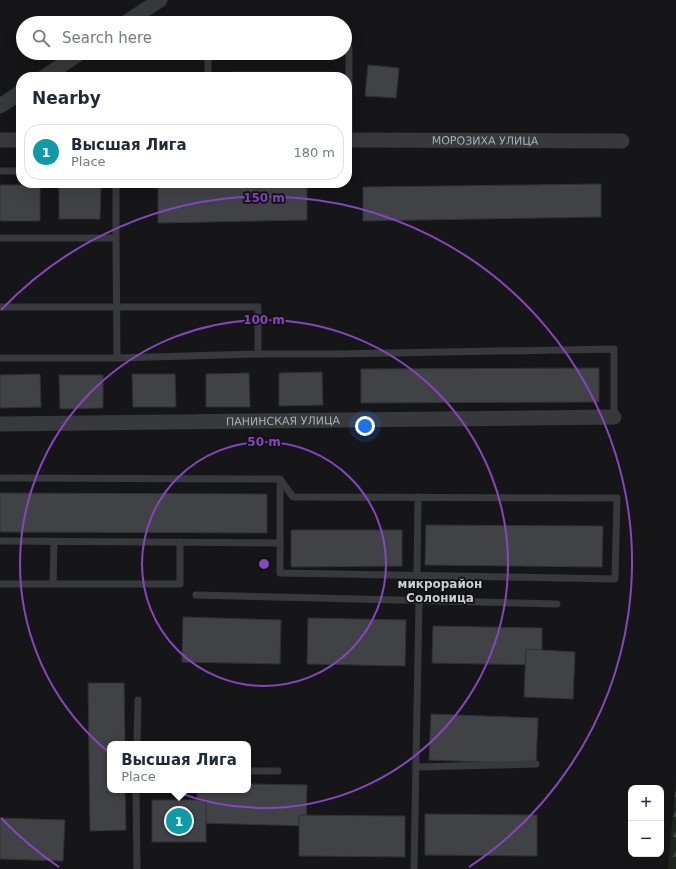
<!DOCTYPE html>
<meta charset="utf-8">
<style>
body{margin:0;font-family:"DejaVu Sans",sans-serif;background:#f2f2f3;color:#1f2937}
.controls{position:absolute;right:12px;bottom:12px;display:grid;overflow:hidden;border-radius:8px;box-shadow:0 4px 16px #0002}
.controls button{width:36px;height:36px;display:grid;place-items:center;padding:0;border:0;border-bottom:1px solid #e0e1e3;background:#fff;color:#1f2937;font:20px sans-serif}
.you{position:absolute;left:365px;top:426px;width:14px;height:14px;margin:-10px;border:3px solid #fff;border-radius:50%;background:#1a73e8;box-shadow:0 0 0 6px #1a73e833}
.badge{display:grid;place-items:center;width:26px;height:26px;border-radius:50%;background:#1a73e8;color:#fff;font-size:13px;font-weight:700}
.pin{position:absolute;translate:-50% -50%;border:2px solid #fff;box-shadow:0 1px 4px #0006}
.popup{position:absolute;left:107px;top:741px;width:144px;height:52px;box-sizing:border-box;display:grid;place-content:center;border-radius:8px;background:#fff;filter:drop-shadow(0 1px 3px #0005);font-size:13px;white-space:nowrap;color:#747a83}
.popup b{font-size:15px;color:#1f2937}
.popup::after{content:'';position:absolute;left:50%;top:100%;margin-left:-8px;border:8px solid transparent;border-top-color:#fff}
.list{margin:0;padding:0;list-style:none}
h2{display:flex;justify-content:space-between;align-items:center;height:52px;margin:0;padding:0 16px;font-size:17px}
h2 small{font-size:13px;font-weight:400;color:#747a83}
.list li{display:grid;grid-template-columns:26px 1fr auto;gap:12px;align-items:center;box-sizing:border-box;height:56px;margin:0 8px 8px;padding:0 8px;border:1px solid #e0e1e3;border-radius:16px}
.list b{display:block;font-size:15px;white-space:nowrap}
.list p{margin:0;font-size:13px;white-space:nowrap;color:#747a83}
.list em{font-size:13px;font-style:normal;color:#747a83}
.icon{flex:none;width:22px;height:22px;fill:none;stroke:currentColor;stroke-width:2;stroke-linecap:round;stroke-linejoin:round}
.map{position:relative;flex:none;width:676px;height:869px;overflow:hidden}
.search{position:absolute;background:#fff;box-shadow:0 4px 16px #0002;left:16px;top:16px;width:336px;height:44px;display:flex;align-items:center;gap:10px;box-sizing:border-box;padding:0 14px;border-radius:22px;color:#747a83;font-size:15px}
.panel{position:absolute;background:#fff;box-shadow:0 4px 16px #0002;left:16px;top:72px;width:336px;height:116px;border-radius:16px}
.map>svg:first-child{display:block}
</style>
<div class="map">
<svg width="676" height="869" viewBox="0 0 676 869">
<defs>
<pattern id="forest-firs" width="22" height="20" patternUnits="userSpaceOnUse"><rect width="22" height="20" fill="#1e261e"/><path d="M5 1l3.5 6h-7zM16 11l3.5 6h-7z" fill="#3c433d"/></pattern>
</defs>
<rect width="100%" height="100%" fill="#161618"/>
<polygon fill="url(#forest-firs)" points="676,782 676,869 668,869"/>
<g fill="#404245" stroke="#303134">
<polygon points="368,65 399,68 396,98 365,96"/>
<rect x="231" y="72" width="100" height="5"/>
<polygon points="307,184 307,220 158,223 158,186"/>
<polygon points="601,184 601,217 363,221 363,187"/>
<rect x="0" y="185" width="40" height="36"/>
<polygon points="59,185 101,185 100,219 59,219"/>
<polygon points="599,368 599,402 361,403 361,369"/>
<polygon points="322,372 323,405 279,406 279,373"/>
<polygon points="249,373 250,407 206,407 206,374"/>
<polygon points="40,374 41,407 0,408 0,375"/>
<polygon points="132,374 175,374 176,407 133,407"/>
<polygon points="59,375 103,375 103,408 60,409"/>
<polygon points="0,493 267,494 267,533 0,532"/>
<polygon points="426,525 603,526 602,567 425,565"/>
<polygon points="291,530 402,530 402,566 291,567"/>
<polygon points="183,617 281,620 280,664 182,662"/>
<polygon points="308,618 406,620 405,666 307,664"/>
<polygon points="433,626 542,628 542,665 432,663"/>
<polygon points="526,649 575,652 573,699 524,697"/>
<polygon points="88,683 124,683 125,744 110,744 110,790 125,790 126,830 90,831"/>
<polygon points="431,714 538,718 536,764 429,760"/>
<polygon points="248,784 307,785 306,826 197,823 197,790 248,790"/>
<rect x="152" y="800" width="54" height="42"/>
<polygon points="425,814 537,815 537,856 425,855"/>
<polygon points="299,815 405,816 405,857 299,856"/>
<polygon points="0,818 65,820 63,861 0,859"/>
</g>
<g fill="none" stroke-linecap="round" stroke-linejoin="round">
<g stroke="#37393d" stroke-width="7">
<polyline points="345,48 349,48 349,140"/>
<polyline points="208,77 208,53"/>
<polyline points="0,171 21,171"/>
<polyline points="0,238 116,238 116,183"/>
<polyline points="0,307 258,307 258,354 117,358"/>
<polyline points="258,354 335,354 614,349 614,417"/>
<polyline points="0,358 117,358 116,238"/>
<polyline points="0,478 280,479 293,497 617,498 615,579 280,573 280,479"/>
<polyline points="0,541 280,543"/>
<polyline points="417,575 418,497"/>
<polyline points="0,584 180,584 180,542"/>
<polyline points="53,584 54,542"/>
<polyline points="196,595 557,604"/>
<polyline points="137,744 138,700"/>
<polyline points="416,767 536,764"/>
<polyline points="248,771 278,771"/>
<polyline points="136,790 137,869"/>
<polyline points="414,869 419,601"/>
</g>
<g stroke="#37393d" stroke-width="15">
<polyline points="125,23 160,0"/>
<polyline points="44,77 80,53"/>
<polyline points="0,106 21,92"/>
<polyline points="0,140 21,140"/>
<path id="s1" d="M347,140l275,1"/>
<path id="s2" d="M0,424l614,-7"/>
</g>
</g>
<g fill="none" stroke="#8447be" stroke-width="2">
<circle cx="264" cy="564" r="122"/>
<circle cx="264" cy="564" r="244"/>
<path d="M59 867A366 366 0 0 1 1 818M1 310A366 366 0 1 1 469 867"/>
</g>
<g text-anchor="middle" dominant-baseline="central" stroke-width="3.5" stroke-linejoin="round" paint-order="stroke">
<g font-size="11" fill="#a7b1b9" stroke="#111113">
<text stroke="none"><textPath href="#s1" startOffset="138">МОРОЗИХА УЛИЦА</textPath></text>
<text stroke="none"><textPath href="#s2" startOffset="283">ПАНИНСКАЯ УЛИЦА</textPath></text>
</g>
<g font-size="12" font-weight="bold" fill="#c8cfd5" stroke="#111113">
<text x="440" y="584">микрорайон<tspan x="440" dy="14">Солоница</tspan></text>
</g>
</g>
<circle cx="264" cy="564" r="6" fill="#8447be" stroke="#111113" stroke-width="2"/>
<g font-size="12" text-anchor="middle" font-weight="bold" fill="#8447be" stroke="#111113" stroke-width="3.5" stroke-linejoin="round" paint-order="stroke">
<text x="264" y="202">150 m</text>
<text x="264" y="324">100 m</text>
<text x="264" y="446">50 m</text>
</g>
</svg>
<div class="controls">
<button>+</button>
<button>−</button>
</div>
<div class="you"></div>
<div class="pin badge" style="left:179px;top:821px;background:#0f9aa8">1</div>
<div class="popup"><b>Высшая Лига</b>Place</div>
<div class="search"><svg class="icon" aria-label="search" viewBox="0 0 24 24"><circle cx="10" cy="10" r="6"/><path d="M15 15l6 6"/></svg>Search here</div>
<section class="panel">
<h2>Nearby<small></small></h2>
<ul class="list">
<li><span class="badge" style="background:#0f9aa8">1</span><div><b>Высшая Лига</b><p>Place</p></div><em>180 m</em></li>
</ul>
</section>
</div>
